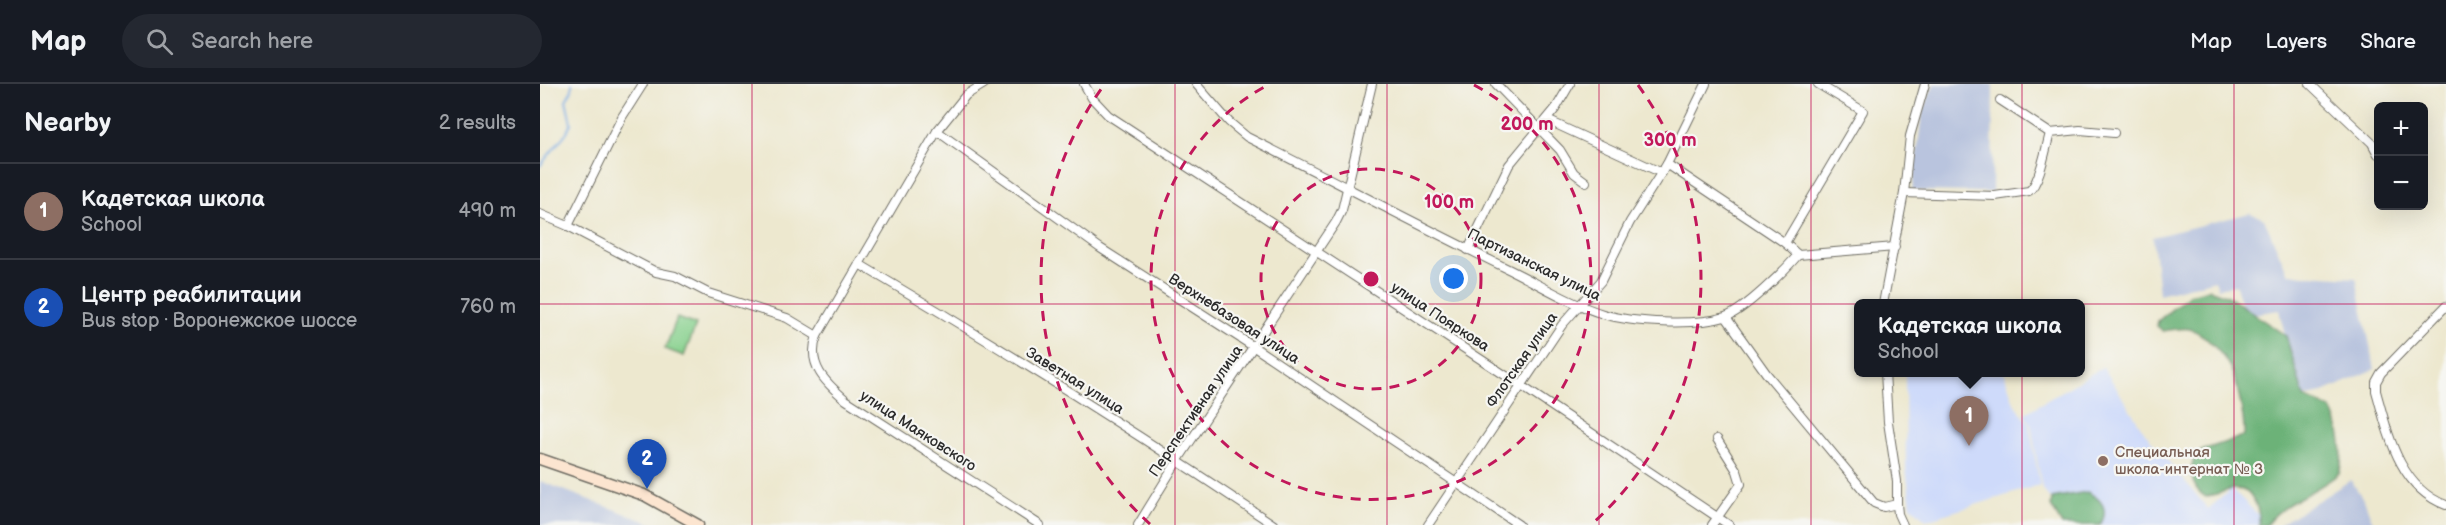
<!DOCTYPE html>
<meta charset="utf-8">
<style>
body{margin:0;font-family:"Balsamiq Sans",sans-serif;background:#242831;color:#f1f3f6}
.controls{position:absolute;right:18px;top:18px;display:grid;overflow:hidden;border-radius:9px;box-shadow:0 6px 24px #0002}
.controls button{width:54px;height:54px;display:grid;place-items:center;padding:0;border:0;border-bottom:2px solid #363941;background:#171b24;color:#f1f3f6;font:30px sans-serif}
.you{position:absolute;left:914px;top:195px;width:21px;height:21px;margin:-15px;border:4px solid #fff;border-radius:50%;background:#1a73e8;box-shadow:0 0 0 9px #1a73e833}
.badge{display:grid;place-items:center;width:39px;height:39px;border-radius:50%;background:#b45309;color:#fff;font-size:20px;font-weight:700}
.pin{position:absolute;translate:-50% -50px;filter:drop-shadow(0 2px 3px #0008)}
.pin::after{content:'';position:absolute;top:32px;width:21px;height:18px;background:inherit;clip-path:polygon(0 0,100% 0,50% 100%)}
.popup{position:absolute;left:1314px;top:215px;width:231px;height:78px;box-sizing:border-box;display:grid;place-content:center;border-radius:9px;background:#171b24;filter:drop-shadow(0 2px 4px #0005);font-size:20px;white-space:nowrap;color:#9ea1a6}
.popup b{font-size:22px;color:#f1f3f6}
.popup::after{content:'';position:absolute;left:50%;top:100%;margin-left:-12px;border:12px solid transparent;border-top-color:#171b24}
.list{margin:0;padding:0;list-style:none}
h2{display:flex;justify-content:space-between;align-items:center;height:78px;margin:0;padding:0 24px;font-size:26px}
h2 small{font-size:20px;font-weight:400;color:#9ea1a6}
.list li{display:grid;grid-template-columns:39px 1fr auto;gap:18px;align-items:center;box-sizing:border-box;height:96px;padding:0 24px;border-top:2px solid #363941}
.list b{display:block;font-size:22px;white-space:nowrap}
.list p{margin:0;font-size:20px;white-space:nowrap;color:#9ea1a6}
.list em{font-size:20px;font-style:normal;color:#9ea1a6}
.icon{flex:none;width:33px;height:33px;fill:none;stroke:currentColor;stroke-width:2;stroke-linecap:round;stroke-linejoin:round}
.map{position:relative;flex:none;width:1906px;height:441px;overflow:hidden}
header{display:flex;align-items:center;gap:36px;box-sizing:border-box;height:84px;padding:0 30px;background:#171b24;border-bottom:2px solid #363941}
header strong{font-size:28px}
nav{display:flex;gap:33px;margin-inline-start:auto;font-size:21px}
.search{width:420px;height:54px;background:#242831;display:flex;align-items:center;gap:15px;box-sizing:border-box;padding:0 21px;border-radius:33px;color:#9ea1a6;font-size:22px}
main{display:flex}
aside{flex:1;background:#171b24}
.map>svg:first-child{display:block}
</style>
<header>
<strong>Map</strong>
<div class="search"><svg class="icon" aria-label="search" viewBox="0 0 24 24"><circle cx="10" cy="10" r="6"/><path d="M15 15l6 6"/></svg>Search here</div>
<nav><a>Map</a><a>Layers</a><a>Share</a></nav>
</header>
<main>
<aside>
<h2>Nearby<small>2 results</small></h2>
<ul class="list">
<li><span class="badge" style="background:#8d6e63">1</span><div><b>Кадетская школа</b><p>School</p></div><em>490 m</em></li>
<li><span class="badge" style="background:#1a4fb4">2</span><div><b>Центр реабилитации</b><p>Bus stop · Воронежское шоссе</p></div><em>760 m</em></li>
</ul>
</aside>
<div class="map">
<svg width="1906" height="441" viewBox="0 0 1906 441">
<rect width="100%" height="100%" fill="#f6f6f2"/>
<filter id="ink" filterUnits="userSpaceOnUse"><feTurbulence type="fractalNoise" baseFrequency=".0167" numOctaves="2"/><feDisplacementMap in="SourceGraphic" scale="12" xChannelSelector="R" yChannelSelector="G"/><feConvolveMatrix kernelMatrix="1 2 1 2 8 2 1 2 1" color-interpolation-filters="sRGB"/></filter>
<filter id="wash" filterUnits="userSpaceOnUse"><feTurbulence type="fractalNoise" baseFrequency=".008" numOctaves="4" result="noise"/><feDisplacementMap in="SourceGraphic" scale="24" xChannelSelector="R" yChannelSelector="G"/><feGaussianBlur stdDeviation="1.35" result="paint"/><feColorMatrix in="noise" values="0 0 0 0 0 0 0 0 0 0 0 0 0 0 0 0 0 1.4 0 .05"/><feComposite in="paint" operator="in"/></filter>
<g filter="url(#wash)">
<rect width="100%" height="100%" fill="#ede8cf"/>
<g fill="#cedafa">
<polygon points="1563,283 1605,349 1668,425 1692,405 1723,436 1717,441 1532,441 1502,405 1491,341 1484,330"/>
<polygon points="1365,289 1464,289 1474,319 1489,340 1500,401 1386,436 1371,422 1366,385"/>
</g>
<g fill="#b9c4de">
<polygon points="1394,0 1453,0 1452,108 1372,107 1382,30"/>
<polygon points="1710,129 1724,135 1748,190 1816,194 1835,285 1781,309 1760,314 1739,226 1705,231 1696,201 1678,204 1675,196 1619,210 1613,153"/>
<polygon points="1811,396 1825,418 1834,441 1739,441"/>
<polygon points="0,397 115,441 0,441"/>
</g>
<polygon fill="#86d08c" stroke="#587e5c" stroke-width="1.5" points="137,234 156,241 144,272 125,265"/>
<g fill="#6cb278" stroke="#4c6e52" stroke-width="1.5">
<path d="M1669,205l19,7 58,40 18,61 27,12c9,16 14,45 8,64 -23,21 -51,24 -73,52h-7c1,-14 -5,-37 -24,-36 -10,1 -19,6 -29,8 -16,-9 -20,-33 -6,-46l44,-15c1,-15 -6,-50 -12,-64 -5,-14 -27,-39 -42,-43 -6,-2 -20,1 -27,2l-6,-5 1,-5 32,-27z"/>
<path d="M1547,408c15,7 23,18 13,33h-38l-11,-19 1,-8z"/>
</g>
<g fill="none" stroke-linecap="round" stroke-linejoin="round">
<polyline stroke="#78abe4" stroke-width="2" points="0,82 27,48 31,39 26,16 32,6 32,0"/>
</g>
</g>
<g filter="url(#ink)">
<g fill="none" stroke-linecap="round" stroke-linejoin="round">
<defs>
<g id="minor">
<path d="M444,0l-18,11 -29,36 -120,205c-11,29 9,47 29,64l194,125"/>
<polyline points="544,0 552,14 568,31 980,301 1189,441"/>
<path d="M656,0l33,38 18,15c86,43 171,88 257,130 32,15 64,36 99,47 30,9 92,12 122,3 19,-6 59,-46 73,-62"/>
<polyline points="956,0 1020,66 1034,89 1046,98"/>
<polyline points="1770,0 1832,59 1838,70"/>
<polyline points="1460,16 1510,49 1540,46 1574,49"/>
<polyline points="1007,36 1122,89"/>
<polyline points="397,47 560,164 714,263 979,441"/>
<polyline points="1127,80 1245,159 1258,171 1355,163"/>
<path d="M1364,109l91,3 34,-5c11,-8 17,-44 21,-58"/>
<polyline points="0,130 28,142 116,188 135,192 168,209 247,234 277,252"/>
<polyline points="28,142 82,33 103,0"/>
<polyline points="1245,159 1323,27 1278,0"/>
<polyline points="928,166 969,81 1016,24 1030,0"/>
<path d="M319,180c141,83 280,170 415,261"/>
<polyline points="1343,220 1364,109 1370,52 1385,0"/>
<path d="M1906,222l-65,67 -5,9v9c12,42 23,97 70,114"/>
<polyline points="1186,233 1226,289 1334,419 1344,423 1357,420 1358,430 1363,441"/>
<polyline points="1345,288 1348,338 1357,397 1357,420"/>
<polyline points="598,441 638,376 796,138 802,126 832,0"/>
<polyline points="888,441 1022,241 1061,197 1090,138 1127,80 1166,0"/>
<polyline points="1172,441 1201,400 1197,387 1177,355"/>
</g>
<polyline id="secondary" points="0,375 104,411 158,441"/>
</defs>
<use href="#minor" stroke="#6f6d64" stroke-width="10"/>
<use href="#secondary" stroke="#6f6d64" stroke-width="13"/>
<use href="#minor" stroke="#fff" stroke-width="8"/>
<use href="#secondary" stroke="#fce5d0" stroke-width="10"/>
</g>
</g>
<path fill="none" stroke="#c2185b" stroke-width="1.5" stroke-opacity="0.55" d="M212,0v441M424,0v441M635,0v441M847,0v441M1059,0v441M1271,0v441M1482,0v441M1694,0v441M0,220h1906"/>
<g fill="none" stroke="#c2185b" stroke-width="3" stroke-dasharray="10 8">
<circle cx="831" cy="195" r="110"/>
<path d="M934 1A220 220 0 1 1 728 1"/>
<path d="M610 440A330 330 0 0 1 564 1M1098 1A330 330 0 0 1 1052 440"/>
</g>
<circle fill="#8d6e63" stroke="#f6f6f2" stroke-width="2" cx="1563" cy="377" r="6"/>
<g text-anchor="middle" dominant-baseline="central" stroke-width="4.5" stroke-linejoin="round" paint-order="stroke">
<g font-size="15" fill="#2b2b2b" stroke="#f6f6f2">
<text transform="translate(994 181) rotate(26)">Партизанская улица</text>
<text transform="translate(900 233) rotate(33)">улица Пояркова</text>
<text transform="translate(694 235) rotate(33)">Верхнебазовая улица</text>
<text transform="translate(982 276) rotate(-55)">Флотская улица</text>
<text transform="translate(535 297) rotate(32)">Заветная улица</text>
<text transform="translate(656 327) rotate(-56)">Перспективная улица</text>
<text transform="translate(378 347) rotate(33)">улица Маяковского</text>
</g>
<g font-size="15" fill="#785e54" stroke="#f6f6f2" text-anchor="start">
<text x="1575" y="368">Специальная<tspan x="1575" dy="17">школа-интернат № 3</tspan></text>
</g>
</g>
<circle cx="831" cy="195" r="9" fill="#c2185b" stroke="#f6f6f2" stroke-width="3"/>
<g font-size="18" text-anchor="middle" font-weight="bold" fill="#c2185b" stroke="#f6f6f2" stroke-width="4.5" stroke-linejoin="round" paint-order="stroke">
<text x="987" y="46">200 m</text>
<text x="1130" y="62">300 m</text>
<text x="909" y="124">100 m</text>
</g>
</svg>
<div class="controls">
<button>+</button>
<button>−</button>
</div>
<div class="you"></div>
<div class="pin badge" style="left:1429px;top:362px;background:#8d6e63">1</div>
<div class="popup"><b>Кадетская школа</b>School</div>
<div class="pin badge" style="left:107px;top:405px;background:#1a4fb4">2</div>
</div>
</main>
